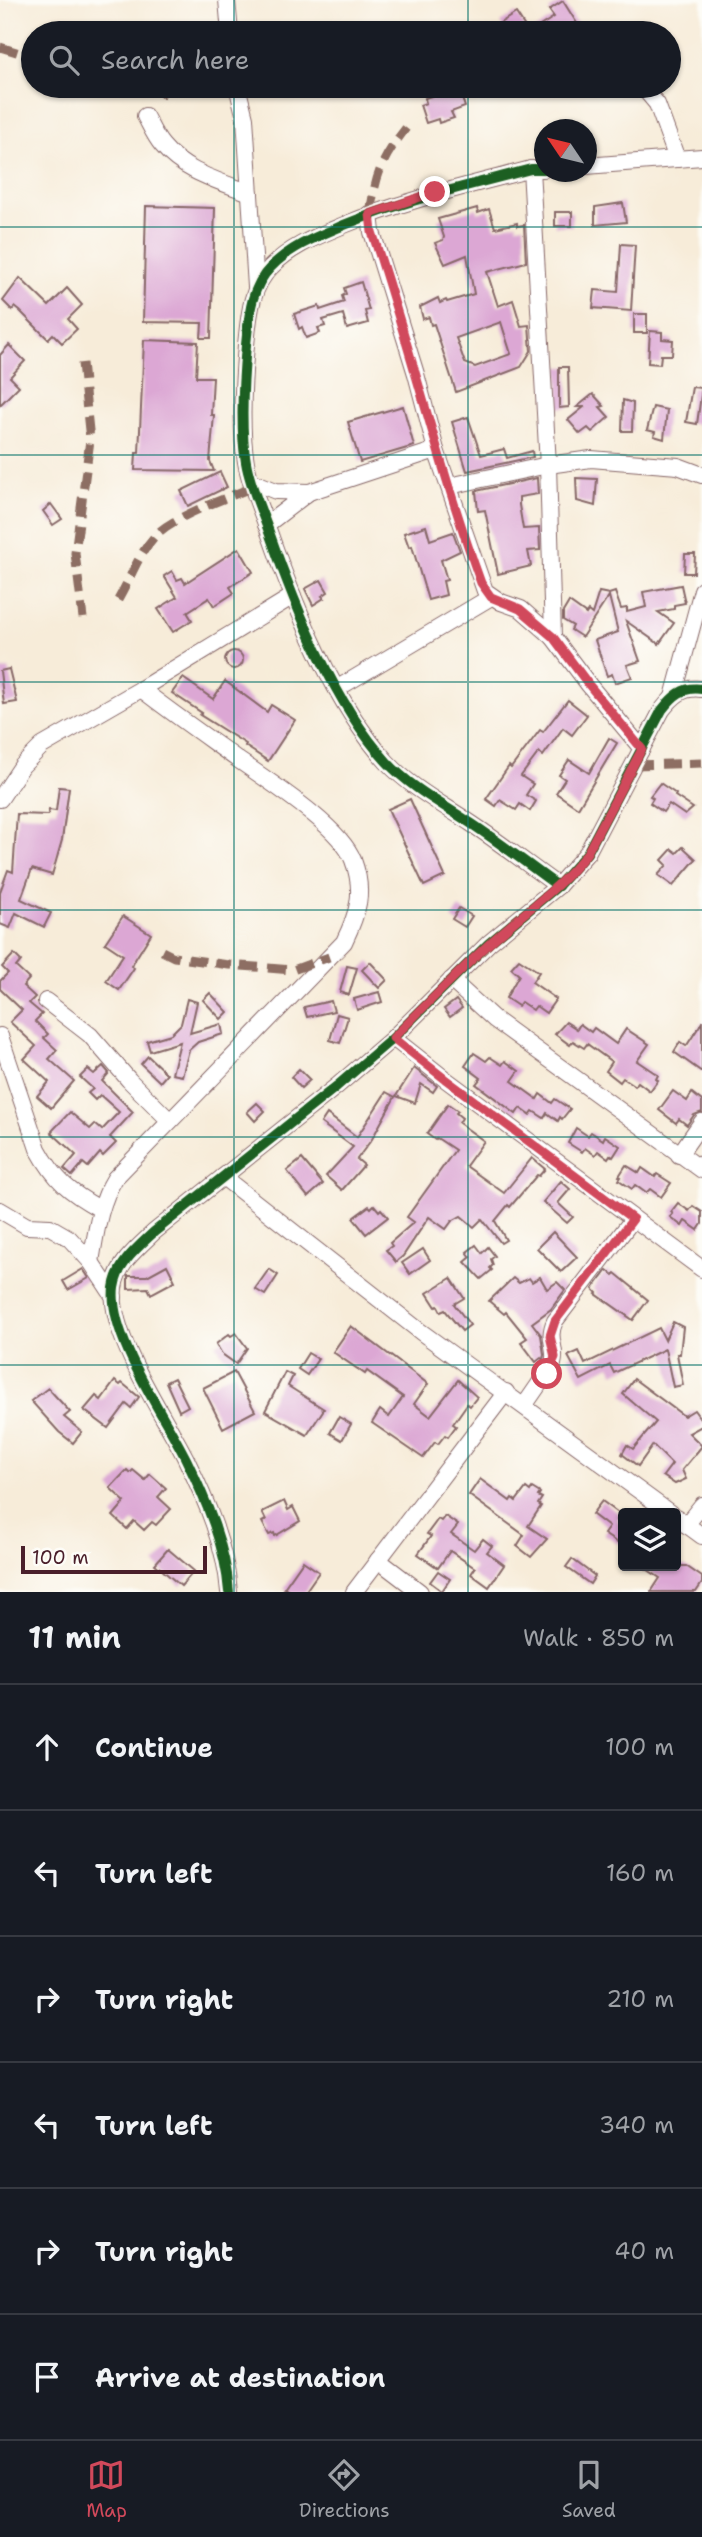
<!DOCTYPE html>
<meta charset="utf-8">
<style>
body{margin:0;font-family:"Shantell Sans",sans-serif;background:#242831;color:#f1f3f6}
.controls{position:absolute;right:21px;bottom:21px;display:grid;overflow:hidden;border-radius:7px;box-shadow:0 2px 5px #0004}
.controls button{width:63px;height:63px;display:grid;place-items:center;padding:0;border:0;border-bottom:2px solid #363941;background:#171b24;color:#f1f3f6;font:35px sans-serif}
.compass{position:absolute;left:534px;top:119px;width:63px;height:63px;border-radius:50%;background:#171b24;box-shadow:0 2px 5px #0004;rotate:305deg}
.scale{position:absolute;left:21px;bottom:18px;width:186px;box-sizing:border-box;padding-left:7px;border:4px solid #4a1f2b;border-top:0;font-size:19px;line-height:24px;white-space:nowrap;color:#4a1f2b;-webkit-text-stroke:5px #fdfcf7;paint-order:stroke}
.stop{position:absolute;width:21px;height:21px;margin:-16px;border:5px solid #d1495b;border-radius:50%;background:#fff}
.stop.end{background:#d1495b;border-color:#fff;box-shadow:0 2px 7px #0008}
.list{margin:0;padding:0;list-style:none}
h2{display:flex;justify-content:space-between;align-items:center;height:91px;margin:0;padding:0 28px;font-size:30px}
h2 small{font-size:23px;font-weight:400;color:#9ea1a6}
.list li{display:grid;grid-template-columns:46px 1fr auto;gap:21px;align-items:center;box-sizing:border-box;height:126px;padding:0 28px;border-top:2px solid #363941}
.list b{display:block;font-size:26px;white-space:nowrap}
.list em{font-size:23px;font-style:normal;color:#9ea1a6}
.icon{flex:none;width:38px;height:38px;fill:none;stroke:currentColor;stroke-width:2;stroke-linecap:round;stroke-linejoin:round}
.map{position:relative;flex:none;width:702px;height:1592px;overflow:hidden}
.search{position:absolute;background:#171b24;box-shadow:0 2px 5px #0004;left:21px;right:21px;top:21px;height:77px;display:flex;align-items:center;gap:18px;box-sizing:border-box;padding:0 24px;border-radius:38px;color:#9ea1a6;font-size:26px}
.sheet{height:847px;background:#171b24}
nav{display:flex;justify-content:space-around;align-items:center;box-sizing:border-box;height:98px;border-top:2px solid #363941;background:#171b24;font-size:19px;color:#9ea1a6}
nav a{display:grid;justify-items:center;gap:4px}
nav .on{color:#d1495b}
.map>svg:first-child{display:block}
</style>
<div class="map">
<svg width="702" height="1592" viewBox="0 0 702 1592">
<rect width="100%" height="100%" fill="#fdfcf7"/>
<filter id="ink" filterUnits="userSpaceOnUse"><feTurbulence type="fractalNoise" baseFrequency=".0143" numOctaves="2"/><feDisplacementMap in="SourceGraphic" scale="14" xChannelSelector="R" yChannelSelector="G"/><feConvolveMatrix kernelMatrix="1 2 1 2 8 2 1 2 1" color-interpolation-filters="sRGB"/></filter>
<filter id="wash" filterUnits="userSpaceOnUse"><feTurbulence type="fractalNoise" baseFrequency=".00686" numOctaves="4" result="noise"/><feDisplacementMap in="SourceGraphic" scale="28" xChannelSelector="R" yChannelSelector="G"/><feGaussianBlur stdDeviation="1.57" result="paint"/><feColorMatrix in="noise" values="0 0 0 0 0 0 0 0 0 0 0 0 0 0 0 0 0 1.4 0 .05"/><feComposite in="paint" operator="in"/></filter>
<g filter="url(#wash)">
<rect width="100%" height="100%" fill="#f7ecd9"/>
<g id="blocks">
<g fill="#dca7d4" fill-rule="evenodd">
<polygon points="563,1 583,33 529,33 554,17 549,10"/>
<polygon points="516,13 529,33 507,33 500,23"/>
<polygon points="458,87 465,107 451,112 454,118 439,123 438,119 426,123 420,105 426,103 425,98"/>
<polygon points="623,203 626,222 595,225 595,207"/>
<polygon points="146,206 215,208 211,338 201,338 202,323 143,322"/>
<path d="M477,208l1,5 11,-4 6,19 22,-5v3l7,-1 2,37 -39,10 11,34 15,-6 8,26 8,-1 2,26 -10,16 -65,25 -22,-68 -3,1 -2,-8 -6,2 -3,-12 18,-9 2,5 6,-3 1,2 27,-8 -7,-39 -22,9 -10,-21 8,-3 1,-3 -6,-18zM501,322l10,32 -36,13 -10,-4 -9,-25z"/>
<rect x="555" y="212" width="17" height="14"/>
<polygon points="621,244 635,245 631,311 593,308 595,290 618,292"/>
<polygon points="20,278 49,306 67,288 82,305 68,319 77,329 62,343 53,334 48,339 20,311 15,307 12,310 3,301"/>
<polygon points="361,282 369,310 365,311 368,323 347,329 343,314 323,320 325,326 318,328 320,333 306,338 302,327 299,329 294,314 319,306 320,310 344,302 342,296 346,294 344,288"/>
<rect x="634" y="314" width="13" height="19"/>
<polygon points="650,331 662,332 662,339 673,340 672,355 661,355 660,364 648,363"/>
<polygon points="144,340 198,342 196,377 213,377 211,415 214,415 210,461 214,471 135,470 136,453 139,453"/>
<polygon points="9,345 25,361 10,377 19,386 0,405 0,355"/>
<polygon points="559,367 568,367 569,407 559,408"/>
<polygon points="692,387 702,388 697,424 686,422"/>
<polygon points="593,394 604,406 600,407 609,417 592,432 588,428 580,434 568,420 584,407 577,407"/>
<polygon points="623,400 633,403 632,431 622,431"/>
<polygon points="403,406 414,446 360,462 348,422"/>
<polygon points="653,407 667,410 664,439 654,436 655,432 647,430"/>
<polygon points="468,417 481,455 504,449 507,458 532,451 533,457 467,471 452,422"/>
<polygon points="220,472 227,487 188,506 181,491"/>
<polygon points="537,478 538,494 519,497 519,505 523,529 539,528 540,550 528,551 531,566 498,574 485,510 478,511 476,491"/>
<polygon points="576,478 597,479 595,506 577,501"/>
<polygon points="51,504 62,519 53,525 43,511"/>
<polygon points="426,526 430,540 453,532 460,551 441,560 447,580 443,581 446,595 428,600 412,546 409,547 404,533"/>
<polygon points="239,548 253,572 230,587 234,593 214,606 209,598 187,612 192,620 173,632 158,609 177,597 164,576 172,571 177,580 182,578 185,583"/>
<polygon points="685,554 695,554 694,573 684,573"/>
<polygon points="321,580 328,592 322,596 324,598 313,605 305,589"/>
<polygon points="681,585 685,603 674,605 674,609 658,612 674,623 659,644 626,621 640,661 627,665 632,677 615,683 612,674 607,676 595,640 618,632 609,596 582,637 571,630 573,626 563,620 563,612 569,602 586,614 588,611 592,614 599,592 609,594 615,592 621,609 627,608 627,612 646,607 643,592"/>
<circle cx="234" cy="660" r="9"/>
<polygon points="9,669 17,702 4,704 0,671"/>
<polygon points="183,678 213,699 225,681 267,712 271,705 295,720 268,761 245,746 246,744 200,715 202,713 172,693"/>
<polygon points="568,700 587,715 572,735 563,728 543,756 539,752 521,776 533,784 526,795 536,801 530,811 520,804 516,810 500,800 496,806 486,799 509,766 511,768 540,730 543,732"/>
<polygon points="609,738 617,743 578,808 556,793 565,779 559,775 569,760 589,773"/>
<polygon points="660,783 676,794 675,796 693,808 685,815 669,804 663,812 650,803 653,798 650,796"/>
<polygon points="59,787 69,788 62,840 52,875 32,869 21,899 51,913 44,927 16,913 10,928 0,924 0,892 8,870 13,872 17,814 48,815 49,810 56,811"/>
<polygon points="410,799 445,876 424,886 388,809"/>
<polygon points="683,847 696,859 673,886 658,875 667,865 662,860 672,849 677,853"/>
<polygon points="459,908 472,916 465,927 452,919"/>
<polygon points="123,916 151,934 131,966 134,968 119,990 106,981 123,955 105,943"/>
<polygon points="14,954 21,961 16,967 29,979 23,986 35,997 29,1003 42,1014 35,1021 48,1034 44,1038 57,1050 49,1059 74,1081 51,1108 37,1096 49,1082 24,1059 36,1046 10,1022 22,1010 0,989 0,981 8,973 2,967"/>
<polygon points="519,959 539,972 532,982 556,999 546,1013 536,1006 533,1010 521,1002 518,1006 506,998 519,975 511,968"/>
<polygon points="370,962 387,980 379,988 362,970"/>
<polygon points="347,966 357,968 349,995 340,992"/>
<polygon points="379,992 382,1002 357,1010 354,999"/>
<polygon points="210,993 228,1012 221,1019 203,1000"/>
<polygon points="187,999 197,1002 190,1033 221,1024 223,1034 198,1042 189,1050 182,1076 172,1074 180,1042 150,1051 147,1041 171,1034 181,1024"/>
<polygon points="456,1000 462,1008 450,1017 444,1009"/>
<polygon points="331,1001 334,1011 307,1017 304,1007"/>
<polygon points="337,1014 348,1017 340,1043 330,1040"/>
<polygon points="566,1022 577,1029 580,1024 591,1032 594,1028 616,1044 626,1029 649,1044 637,1061 658,1075 656,1079 658,1080 650,1091 638,1082 635,1086 623,1078 620,1082 606,1071 612,1062 587,1044 584,1048 573,1041 570,1045 555,1034"/>
<polygon points="702,1022 702,1072 674,1052 680,1042 686,1046 687,1045"/>
<polygon points="474,1053 486,1061 490,1057 502,1065 505,1061 519,1071 512,1081 537,1099 540,1094 552,1103 555,1099 570,1109 562,1119 560,1117 558,1121 547,1113 544,1118 533,1111 530,1115 520,1108 516,1114 476,1084 481,1078 465,1066"/>
<polygon points="148,1056 167,1074 160,1082 141,1064"/>
<polygon points="103,1066 109,1073 102,1081 133,1112 110,1137 116,1143 103,1156 100,1153 88,1167 83,1163 72,1176 64,1169 76,1155 51,1132 70,1112 90,1129 95,1124 102,1130 119,1112 100,1095 95,1100 88,1093 93,1089 80,1077 88,1069 94,1074"/>
<polygon points="414,1068 437,1086 433,1092 421,1084 415,1103 396,1096"/>
<polygon points="299,1069 310,1080 301,1088 291,1077"/>
<polygon points="673,1091 687,1101 692,1093 702,1101 702,1112 694,1115 687,1125 679,1119 676,1123 659,1110"/>
<polygon points="386,1092 395,1097 372,1139 357,1159 364,1165 342,1190 326,1176 353,1147 321,1123 327,1114 357,1137"/>
<polygon points="257,1103 265,1111 255,1121 247,1112"/>
<polygon points="448,1104 458,1111 456,1113 462,1118 459,1123 484,1141 466,1166 504,1193 532,1158 545,1169 539,1176 537,1175 510,1207 508,1205 495,1221 506,1240 501,1243 482,1219 474,1227 461,1216 452,1221 446,1229 429,1217 403,1256 396,1262 386,1250 392,1246 390,1243 414,1222 407,1217 455,1150 437,1138 435,1140 427,1134"/>
<polygon points="576,1128 588,1136 591,1132 603,1140 605,1136 620,1146 613,1157 610,1155 608,1158 598,1151 595,1155 585,1148 582,1152 568,1143"/>
<polygon points="302,1159 323,1184 308,1197 287,1171"/>
<polygon points="626,1165 639,1173 642,1168 655,1177 657,1174 671,1183 661,1197 650,1189 646,1193 635,1185 632,1189 619,1180 621,1177 619,1176"/>
<polygon points="561,1181 570,1189 558,1203 573,1217 567,1223 543,1202"/>
<polygon points="678,1203 689,1211 693,1206 702,1212 702,1224 698,1230 685,1221 682,1226 670,1217 673,1214 671,1212"/>
<polygon points="374,1205 379,1211 381,1209 388,1217 366,1234 353,1218 369,1206 371,1208"/>
<polygon points="553,1232 577,1257 561,1272 537,1248"/>
<polygon points="476,1245 482,1253 488,1247 495,1256 491,1259 493,1265 490,1268 492,1270 481,1279 465,1262 471,1257 467,1252"/>
<polygon points="423,1249 430,1260 410,1274 402,1263"/>
<polygon points="167,1265 175,1281 151,1294 148,1288 128,1289 128,1276 147,1276"/>
<polygon points="83,1269 89,1278 68,1290 63,1281"/>
<polygon points="269,1269 278,1275 265,1295 255,1289"/>
<polygon points="607,1270 613,1275 615,1273 648,1300 633,1320 596,1294 597,1293 593,1289"/>
<polygon points="540,1277 547,1289 557,1282 565,1290 551,1309 532,1323 541,1335 544,1354 543,1360 541,1358 536,1362 521,1342 527,1338 506,1312 504,1314 489,1301 513,1278 519,1283 529,1278 532,1282"/>
<polygon points="451,1278 464,1298 454,1304 470,1325 462,1331 445,1310 441,1312 438,1306 436,1307 427,1293"/>
<polygon points="673,1322 683,1327 680,1354 677,1354 683,1385 673,1387 665,1349 614,1373 610,1365 581,1380 568,1356 579,1351 585,1364 659,1328 665,1340"/>
<polygon points="351,1326 428,1384 414,1404 430,1416 458,1380 477,1397 470,1406 467,1404 453,1424 456,1426 448,1437 445,1435 438,1444 435,1442 423,1458 372,1423 380,1410 389,1417 403,1397 367,1371 365,1374 333,1352"/>
<polygon points="236,1333 247,1348 236,1364 222,1354 216,1344 229,1334 231,1336"/>
<polygon points="308,1353 318,1359 307,1375 298,1369"/>
<polygon points="234,1372 255,1411 223,1428 203,1388"/>
<polygon points="285,1372 293,1376 288,1386 324,1409 307,1435 265,1411"/>
<polygon points="174,1378 188,1406 179,1411 166,1382"/>
<polygon points="634,1379 684,1416 694,1410 702,1421 702,1426 689,1433 702,1446 682,1470 686,1479 675,1484 663,1476 672,1464 653,1445 638,1466 622,1454 627,1445 633,1449 656,1422 623,1394"/>
<polygon points="115,1381 120,1385 122,1383 139,1397 131,1408 126,1404 108,1428 84,1410 96,1396 101,1400"/>
<polygon points="48,1388 70,1412 64,1417 82,1432 73,1443 59,1432 31,1401"/>
<polygon points="339,1417 351,1424 342,1440 330,1433"/>
<polygon points="127,1470 130,1473 133,1470 145,1480 150,1474 166,1488 158,1497 171,1509 156,1525 152,1522 144,1530 134,1521 127,1529 113,1516 125,1502 110,1488"/>
<polygon points="480,1479 510,1501 512,1498 516,1501 526,1488 530,1491 532,1488 540,1493 538,1496 542,1498 538,1504 541,1506 528,1526 547,1539 531,1557 517,1546 524,1535 469,1495"/>
<polygon points="284,1501 288,1510 293,1507 300,1521 275,1536 274,1533 269,1535 262,1522 266,1520 262,1512"/>
<polygon points="602,1501 621,1515 617,1520 623,1525 623,1538 619,1544 604,1534 609,1527 592,1514"/>
<polygon points="445,1516 458,1525 451,1534 474,1550 483,1539 492,1546 487,1552 504,1565 489,1587 471,1574 475,1568 450,1551 438,1568 418,1554 431,1536 427,1534 438,1519 441,1521"/>
<polygon points="168,1549 194,1571 181,1586 155,1564"/>
<polygon points="572,1559 595,1576 590,1584 566,1567"/>
<polygon points="303,1561 319,1572 305,1592 291,1592 284,1588"/>
<polygon points="642,1566 686,1566 702,1577 702,1583 696,1592 651,1592 660,1578"/>
<polygon points="438,1571 450,1579 442,1591 430,1582"/>
</g>
</g>
</g>
<g filter="url(#ink)">
<use href="#blocks" fill-opacity="0" stroke="#876768" stroke-width="2"/>
<g fill="none" stroke-linecap="round" stroke-linejoin="round">
<defs>
<g id="minor">
<polyline points="227,0 230,33"/>
<polyline points="237,86 245,118 256,287"/>
<polyline points="642,86 657,104 677,159"/>
<path d="M145,116c5,9 10,21 17,29 22,27 57,36 88,48"/>
<polyline points="586,166 702,157"/>
<polyline points="531,169 548,465 553,637"/>
<path d="M544,169h-13c-64,17 -126,31 -187,56 -26,11 -53,21 -73,42 -21,21 -22,50 -25,78 -3,34 -6,84 0,117 4,24 15,47 23,70 26,74 65,172 118,230 24,26 57,43 85,62 30,20 58,42 86,62"/>
<polyline points="370,214 372,232 416,374 436,450 485,591 501,602 521,609 553,637 589,685 642,749"/>
<polyline points="251,481 276,491 309,492 436,450"/>
<polyline points="449,486 548,465 591,459 678,466 702,475"/>
<polyline points="266,525 309,492"/>
<polyline points="338,688 491,597"/>
<polyline points="673,697 702,590"/>
<polyline points="0,799 22,766 42,746 141,689 293,596"/>
<polyline points="451,980 495,1020 702,1170"/>
<polyline points="46,1001 90,1035 129,1080 170,1121"/>
<path d="M0,1036l38,113c17,31 31,43 62,60"/>
<polyline points="393,1038 445,1079 702,1269"/>
<polyline points="679,1155 702,1122"/>
<polyline points="223,1177 421,1332 670,1513"/>
<polyline points="0,1210 27,1226 50,1227 69,1238 91,1262 114,1297"/>
<path d="M91,1262c5,-29 8,-58 24,-84l229,-236c14,-29 21,-50 9,-82 -13,-34 -85,-79 -116,-101 -32,-23 -65,-46 -96,-70"/>
<path d="M524,1406l29,-42c5,-17 -7,-24 2,-43l78,-102"/>
<polyline points="676,1517 702,1536"/>
<polyline points="686,1525 702,1505"/>
<polyline points="378,1560 420,1592"/>
<path d="M229,1592c-3,-45 -23,-92 -43,-133 -21,-43 -78,-123 -72,-171 3,-24 23,-40 40,-56l183,-146 56,-48 96,-95 69,-57 29,-33 75,-143c11,-14 21,-24 40,-21"/>
<polyline points="354,1592 506,1392"/>
</g>
</defs>
<use href="#minor" stroke="#876768" stroke-width="18"/>
<use href="#minor" stroke="#fff" stroke-width="16"/>
<g stroke="#8d6e63" stroke-width="9" stroke-dasharray="18 9" stroke-linecap="butt">
<polyline points="0,47 33,57"/>
<polyline points="152,86 166,95"/>
<path d="M370,214c6,-40 11,-54 36,-86"/>
<polyline points="82,363 90,440 75,553 83,618"/>
<path d="M118,600c13,-22 20,-46 38,-65 18,-19 71,-37 97,-48"/>
<polyline points="634,765 702,763"/>
<polyline points="162,951 174,957 229,965 293,970 329,957"/>
</g>
<defs>
<g id="cycleway">
<path d="M544,169h-13c-64,17 -126,31 -187,56 -26,11 -53,21 -73,42 -21,21 -22,50 -25,78 -3,34 -6,84 0,117 4,24 15,47 23,70 26,74 65,172 118,230 24,26 57,43 85,62 30,20 58,42 86,62"/>
<path d="M229,1592c-3,-45 -23,-92 -43,-133 -21,-43 -78,-123 -72,-171 3,-24 23,-40 40,-56l183,-146 56,-48 96,-95 69,-57 29,-33 75,-143c11,-14 21,-24 40,-21"/>
</g>
</defs>
<use href="#cycleway" stroke="#fdfcf7" stroke-width="15"/>
<use href="#cycleway" stroke="#1b5e20" stroke-width="10"/>
</g>
</g>
<g fill="none" stroke-linecap="round" stroke-linejoin="round" filter="url(#ink)">
<path stroke="#d1495b" stroke-width="9" d="M435,192l-65,22 2,18c39,116 67,236 109,351l10,14 29,12 33,28 36,48 53,64 -55,104c-27,36 -65,60 -98,91 -33,30 -64,62 -96,94l52,41 188,140 -78,102 -5,15 5,21 -8,17"/>
</g>
<path fill="none" stroke="#0f766e" stroke-width="2" stroke-opacity="0.55" d="M234,0v33M468,0v33M234,86v1506M468,86v1506M0,227h702M0,455h702M0,682h702M0,910h702M0,1137h702M0,1365h702"/>
</svg>
<div class="controls">
<button><svg class="icon" aria-label="layers" viewBox="0 0 24 24"><path d="M12 4l9 5-9 5-9-5zM3 14l9 5 9-5"/></svg></button>
</div>
<svg class="compass" viewBox="-18 -18 36 36"><path d="M0-13l5 13h-10z" fill="#e53935"/><path d="M0 13l5-13h-10z" fill="#9ea1a6"/></svg>
<div class="scale">100 m</div>
<div class="stop" style="left:547px;top:1374px"></div>
<div class="stop end" style="left:435px;top:192px"></div>
<div class="search"><svg class="icon" aria-label="search" viewBox="0 0 24 24"><circle cx="10" cy="10" r="6"/><path d="M15 15l6 6"/></svg>Search here</div>
</div>
<section class="sheet">
<h2>11 min<small>Walk · 850 m</small></h2>
<ul class="list">
<li><svg class="icon" aria-label="ahead" viewBox="0 0 24 24"><path d="M12 20V5M6 11l6-6 6 6"/></svg><div><b>Continue</b></div><em>100 m</em></li>
<li><svg class="icon" aria-label="left" viewBox="0 0 24 24"><path d="M17 20v-9H6M10 6l-5 5 5 5"/></svg><div><b>Turn left</b></div><em>160 m</em></li>
<li><svg class="icon" aria-label="right" viewBox="0 0 24 24"><path d="M7 20v-9h11M14 6l5 5-5 5"/></svg><div><b>Turn right</b></div><em>210 m</em></li>
<li><svg class="icon" aria-label="left" viewBox="0 0 24 24"><path d="M17 20v-9H6M10 6l-5 5 5 5"/></svg><div><b>Turn left</b></div><em>340 m</em></li>
<li><svg class="icon" aria-label="right" viewBox="0 0 24 24"><path d="M7 20v-9h11M14 6l5 5-5 5"/></svg><div><b>Turn right</b></div><em>40 m</em></li>
<li><svg class="icon" aria-label="arrive" viewBox="0 0 24 24"><path d="M6 21V4h12l-3 4 3 4H6"/></svg><div><b>Arrive at destination</b></div></li>
</ul>
</section>
<nav>
<a class="on"><svg class="icon" aria-label="map" viewBox="0 0 24 24"><path d="M3 6l6-2 6 2 6-2v14l-6 2-6-2-6 2zM9 4v14M15 6v14"/></svg>Map</a>
<a><svg class="icon" aria-label="directions" viewBox="0 0 24 24"><path d="M12 3l9 9-9 9-9-9zM9 14v-3h6M13 9l2 2-2 2"/></svg>Directions</a>
<a><svg class="icon" aria-label="saved" viewBox="0 0 24 24"><path d="M7 4h10v16l-5-4-5 4z"/></svg>Saved</a>
</nav>
